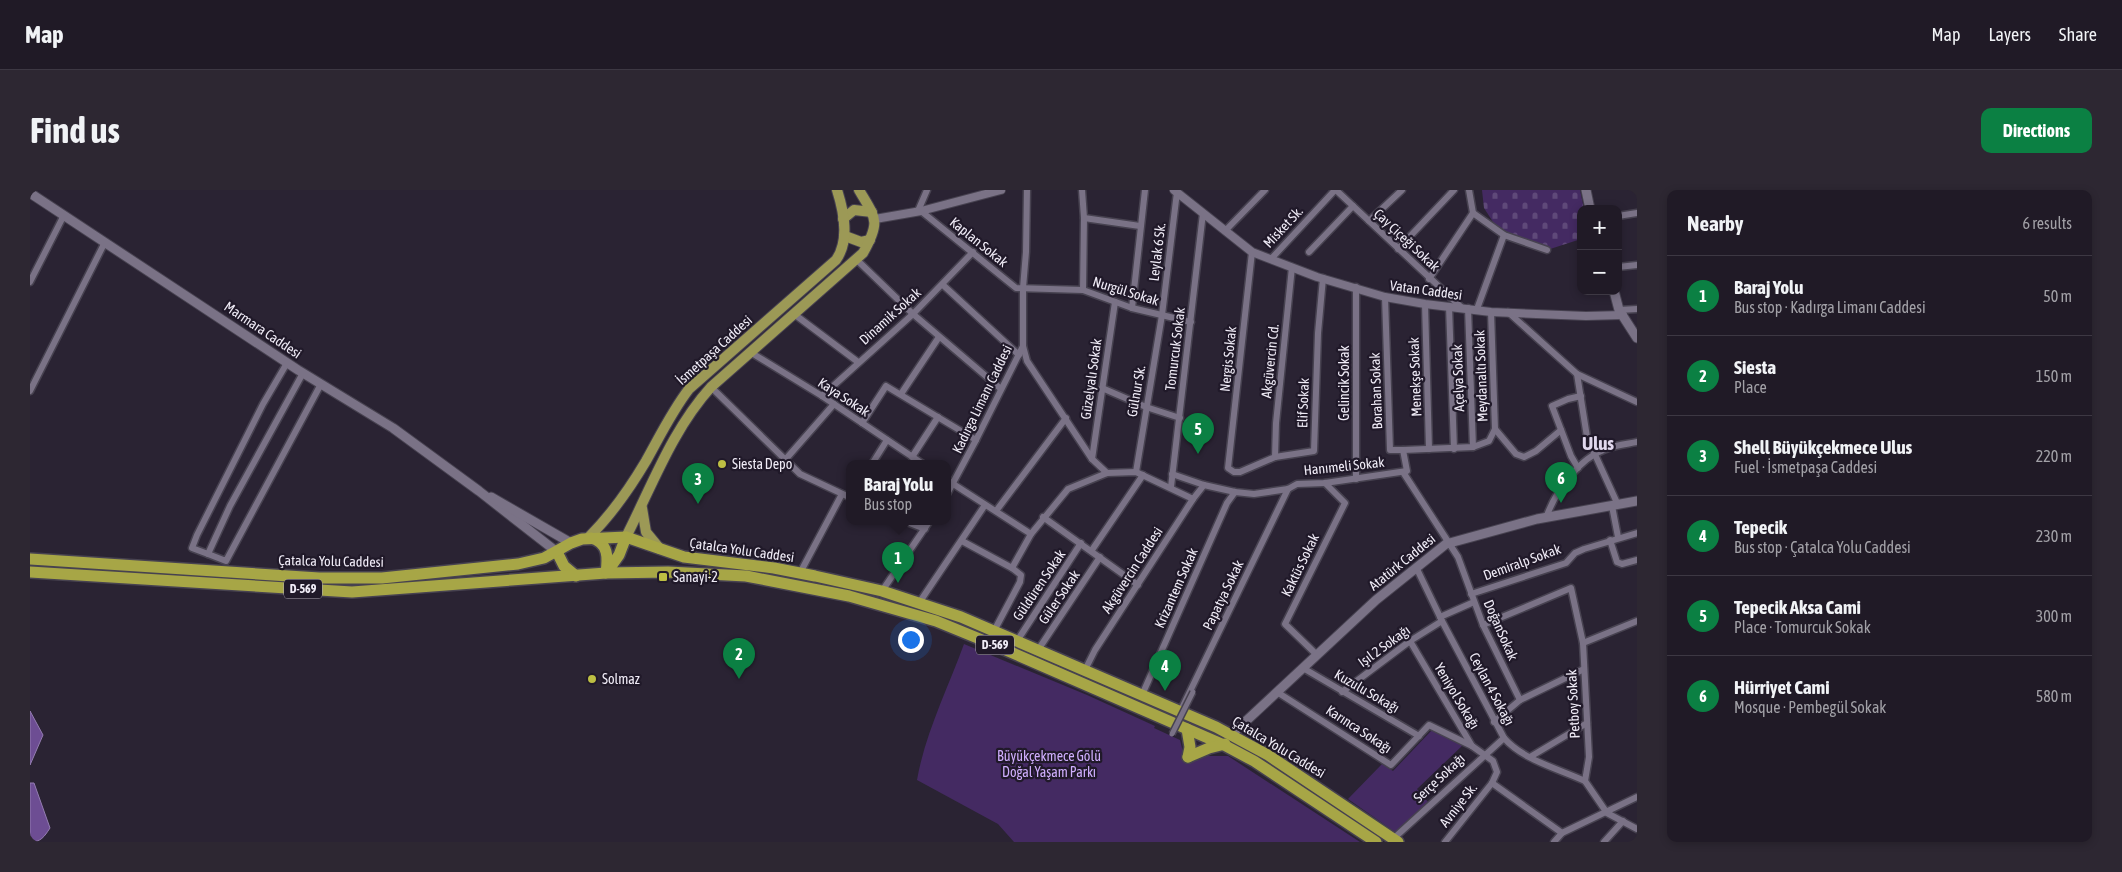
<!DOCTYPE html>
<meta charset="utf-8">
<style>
body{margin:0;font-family:"Asap Condensed",sans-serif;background:#2d2732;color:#f1f3f6}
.controls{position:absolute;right:15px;top:15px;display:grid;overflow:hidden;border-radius:10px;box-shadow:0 2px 8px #0003}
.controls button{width:45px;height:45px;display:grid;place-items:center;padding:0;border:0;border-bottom:1px solid #3d3843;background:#201a26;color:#f1f3f6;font:25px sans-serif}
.you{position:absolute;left:880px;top:449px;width:18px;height:18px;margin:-12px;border:4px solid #fff;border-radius:50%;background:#1a73e8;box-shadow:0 0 0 8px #1a73e833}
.badge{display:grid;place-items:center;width:32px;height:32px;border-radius:50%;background:#0b8043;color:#fff;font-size:16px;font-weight:700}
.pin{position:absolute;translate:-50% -41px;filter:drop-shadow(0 1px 2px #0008)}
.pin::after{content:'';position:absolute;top:26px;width:18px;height:15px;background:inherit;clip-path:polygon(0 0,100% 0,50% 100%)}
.popup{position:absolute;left:816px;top:270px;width:105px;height:65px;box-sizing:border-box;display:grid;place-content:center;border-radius:10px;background:#201a26;filter:drop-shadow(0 1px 4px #0005);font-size:16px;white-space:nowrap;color:#a2a1a7}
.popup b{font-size:19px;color:#f1f3f6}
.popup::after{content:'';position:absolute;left:50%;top:100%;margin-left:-10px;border:10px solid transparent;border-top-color:#201a26}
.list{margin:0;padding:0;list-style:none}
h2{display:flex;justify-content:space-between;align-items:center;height:65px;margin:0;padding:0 20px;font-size:21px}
h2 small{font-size:16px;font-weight:400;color:#a2a1a7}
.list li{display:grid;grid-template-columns:32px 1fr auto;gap:15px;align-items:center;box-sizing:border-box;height:80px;padding:0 20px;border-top:1px solid #3d3843}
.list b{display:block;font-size:19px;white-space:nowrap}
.list p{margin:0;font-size:16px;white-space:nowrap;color:#a2a1a7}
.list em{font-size:16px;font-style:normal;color:#a2a1a7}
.map{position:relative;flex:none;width:1607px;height:652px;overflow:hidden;border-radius:10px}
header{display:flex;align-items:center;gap:30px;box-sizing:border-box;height:70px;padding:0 25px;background:#201a26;border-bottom:1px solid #3d3843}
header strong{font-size:24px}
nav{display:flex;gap:28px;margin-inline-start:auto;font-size:18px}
.intro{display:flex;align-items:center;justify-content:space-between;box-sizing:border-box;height:120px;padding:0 30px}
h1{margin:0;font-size:35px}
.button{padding:12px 22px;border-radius:10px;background:#0b8043;color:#fff;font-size:18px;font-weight:700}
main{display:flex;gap:30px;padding:0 30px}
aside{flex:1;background:#201a26;border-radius:10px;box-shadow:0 2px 8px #0003}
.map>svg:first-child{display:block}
</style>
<header>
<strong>Map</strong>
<nav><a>Map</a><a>Layers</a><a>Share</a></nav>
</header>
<div class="intro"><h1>Find us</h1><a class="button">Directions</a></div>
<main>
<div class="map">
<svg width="1607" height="652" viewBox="0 0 1607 652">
<defs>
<pattern id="cemetery-stones" width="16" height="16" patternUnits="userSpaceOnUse" patternTransform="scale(1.25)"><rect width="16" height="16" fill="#442a62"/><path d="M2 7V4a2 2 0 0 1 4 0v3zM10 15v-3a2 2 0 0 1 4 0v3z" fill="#5f4979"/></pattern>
</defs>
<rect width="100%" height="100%" fill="#2a2333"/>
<g fill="#442a62">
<path d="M934,454l123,51 68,31 -1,2 26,12 3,12 7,10 17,-6h21l132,86h-346l-16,-18 -81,-44c8,-46 31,-92 47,-136z"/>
<polygon points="1402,540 1433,555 1387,599 1398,612 1365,642 1318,609 1352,574 1363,581"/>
</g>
<polygon fill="url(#cemetery-stones)" points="1452,0 1550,0 1554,19 1551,19 1551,49 1517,60 1493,51 1465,35 1454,18"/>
<g fill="#6d4d93" stroke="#947db1">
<polygon points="0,521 13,545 0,575"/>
<path d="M0,593h4l16,45c-6,9 -9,14 -20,14z"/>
</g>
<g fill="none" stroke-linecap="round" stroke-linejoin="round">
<defs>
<g id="minor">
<polyline points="1052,0 1054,28 1053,100"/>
<polyline points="1306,0 1432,118"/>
<polyline points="1439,0 1443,23"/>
<polyline points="888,21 897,0"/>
<polyline points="891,21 986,98 1053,100 1102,118 1161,132"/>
<polyline points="1443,23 1474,45 1517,60"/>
<polyline points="1588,26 1607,23"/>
<polyline points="1054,28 1110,36"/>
<polyline points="1339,31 1372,0"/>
<polyline points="1195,41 1235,0"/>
<polyline points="1368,59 1424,0"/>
<polyline points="1222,62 1198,278 1204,282 1210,282 1245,267 1284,261 1288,143 1293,88"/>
<polyline points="1279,62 1323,16"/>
<polyline points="1241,69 1305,0"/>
<polyline points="827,70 883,124 971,199"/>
<polyline points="1588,77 1607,75"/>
<polyline points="1399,89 1443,23"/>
<polyline points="0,92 34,25"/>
<polyline points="913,95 989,165"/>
<polyline points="1395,114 1399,259"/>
<polyline points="1419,116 1424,259"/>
<polyline points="1102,118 1115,0"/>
<polyline points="1438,118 1443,257"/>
<polyline points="1447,119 1474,45"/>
<polyline points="1589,120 1607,119"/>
<polyline points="1478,122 1547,184 1607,212"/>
<polyline points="764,124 828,172"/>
<polyline points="993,156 997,171 1062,269 1077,283"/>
<polyline points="720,162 792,206 893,274"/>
<polyline points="273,183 200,316 178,364 196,371 291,194"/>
<polyline points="1547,184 1557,247 1588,315"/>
<polyline points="681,197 770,284 819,307"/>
<polyline points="1072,198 1116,217 1150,228"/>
<polyline points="0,201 75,52"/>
<polyline points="871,204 909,147"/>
<polyline points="792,206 883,124 943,62"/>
<polyline points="832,233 856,196 946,250"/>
<polyline points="1465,239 1486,264 1494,267 1506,261 1531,240"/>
<polyline points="1373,260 1443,257 1459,251 1465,239 1461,122"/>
<polyline points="882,267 908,227"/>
<polyline points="1245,267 1246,233 1262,77"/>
<polyline points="1062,269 1085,112"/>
<polyline points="755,270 804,214"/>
<polyline points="842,274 857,250"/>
<polyline points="1548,278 1541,266 1522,216 1538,209 1551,206"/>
<polyline points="1106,282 1132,125 1147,2"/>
<polyline points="1373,282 1428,367 1453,435 1490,510"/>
<polyline points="1142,284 1174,295 1205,302 1224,304 1258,299 1267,294 1295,293 1377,281 1373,260 1360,260 1355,107"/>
<polyline points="1326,289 1326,97"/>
<polyline points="917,290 1001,344"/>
<polyline points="1141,297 1173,23"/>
<polyline points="917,304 946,250 993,156 993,98 996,62 997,0"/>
<polyline points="1582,316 1588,347"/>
<polyline points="966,321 1036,228"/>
<polyline points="1013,327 1108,395"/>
<path d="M1516,328c9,-26 33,-60 60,-69 10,-4 21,-5 31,-7"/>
<polyline points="877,332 895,339"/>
<polyline points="1580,350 1587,372 1592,374 1607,370"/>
<polyline points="932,351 982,378"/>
<polyline points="1062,360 1113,285"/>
<polyline points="178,364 162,358 167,345 233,214 257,173"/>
<path d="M1386,377l26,54 62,117c19,22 55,31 81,43"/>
<polyline points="770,383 812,304"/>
<polyline points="852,401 899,332"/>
<polyline points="1441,404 1536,373 1545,363 1554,359 1607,343"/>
<polyline points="889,413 955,315"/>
<polyline points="1410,427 1444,412"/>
<polyline points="1453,435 1541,398 1553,453 1559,567 1555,591 1577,623 1607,639"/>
<polyline points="964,441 990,392 991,385 982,378 1001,344 1038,299 1077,283 1106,282 1163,309"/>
<polyline points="987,451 1051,353"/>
<polyline points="1380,451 1442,556 1463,571 1467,582 1462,593 1415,652"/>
<polyline points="1553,453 1607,431"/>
<polyline points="1008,460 1070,367"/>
<polyline points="1287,465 1255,434 1315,313 1295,293"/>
<polyline points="1273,478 1389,546"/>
<polyline points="1055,480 1065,460 1163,309 1174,295"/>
<polyline points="1247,502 1361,575 1399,535 1442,556"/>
<polyline points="1312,502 1380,451 1412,431"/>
<polyline points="1112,505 1197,313 1205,302"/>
<polyline points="1150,522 1258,299"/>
<polyline points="1464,532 1490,510 1554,479"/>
<polyline points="1500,567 1557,533"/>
<polyline points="1462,593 1532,643"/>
<polyline points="1363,649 1474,548"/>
<polyline points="1524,652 1532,643 1607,607"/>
<polyline points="1574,652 1593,631"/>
</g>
<g id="tertiary">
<polyline points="1144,0 1222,62 1287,87 1355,107 1395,114 1461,122 1556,126 1593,125"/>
<polyline points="845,29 891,21 971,0"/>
</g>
<g id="secondary">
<polyline points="1556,0 1560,19"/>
<polyline points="0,3 268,180 363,238 449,301 527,362"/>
<polyline points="1584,101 1589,120 1607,148"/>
<polyline points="461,307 541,353"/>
<polyline points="1201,545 1346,410 1416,354 1507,329 1607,311"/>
</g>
<g id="primary">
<polyline points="813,29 824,20 842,22"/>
<polyline points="815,46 831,52 840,50"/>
<polyline points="612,318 616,342 630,359"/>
<path d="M559,347c22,-22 41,-49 57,-76 14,-25 26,-50 43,-72l147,-129c14,-20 8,-48 1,-70"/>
<path d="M596,347c26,-51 46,-107 85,-150l152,-134c18,-32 13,-34 -4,-63"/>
</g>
<g id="trunk">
<path d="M561,348c18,5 17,20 15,35"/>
<polyline points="527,362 534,376 546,386"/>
<polyline points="0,369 289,388 352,388 488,374 514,368 541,353 552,349 596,347 654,367 744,378 785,386 852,401 931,427 1186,537 1238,565 1368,652"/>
<polyline points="0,382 322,402 576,383 638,382 716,386 819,406 906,431 962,454 1194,555 1224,571 1346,652"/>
<polyline points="577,382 589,365 596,347"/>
<polyline points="1157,539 1160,557 1158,567"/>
<polyline points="1158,567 1179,558 1195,554"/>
</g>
</defs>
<use href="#minor" stroke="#474250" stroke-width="9"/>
<use href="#tertiary" stroke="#474250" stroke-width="10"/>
<use href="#secondary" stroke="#474250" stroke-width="11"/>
<use href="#primary" stroke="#474250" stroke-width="12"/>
<use href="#trunk" stroke="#474250" stroke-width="14"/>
<use href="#minor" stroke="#7a7286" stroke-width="6"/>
<use href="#tertiary" stroke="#7a7286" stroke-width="8"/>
<use href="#secondary" stroke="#7a7286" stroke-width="9"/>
<use href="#primary" stroke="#9c9956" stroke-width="10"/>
<use href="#trunk" stroke="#a7a646" stroke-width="11"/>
<defs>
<polyline id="pedestrian-bridge" points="1142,544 1163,502"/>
</defs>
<use href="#pedestrian-bridge" stroke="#474250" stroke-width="8" stroke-linecap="butt"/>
<use href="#pedestrian-bridge" stroke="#7a7286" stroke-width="5"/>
</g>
<g fill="#bdbf43" stroke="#201929" stroke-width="2">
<circle cx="692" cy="274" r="5"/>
<rect x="628" y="382" width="10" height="10" rx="2.5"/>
<circle cx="562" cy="489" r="5"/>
</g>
<g text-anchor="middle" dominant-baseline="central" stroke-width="4.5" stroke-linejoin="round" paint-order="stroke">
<g fill="#201929" stroke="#b2adb9" stroke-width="1">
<rect x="254" y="389.5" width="38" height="19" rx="4"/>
<rect x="946" y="445.5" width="38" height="19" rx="4"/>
</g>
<g font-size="12" font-weight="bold" fill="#f0ecf7">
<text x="273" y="399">D-569</text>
<text x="965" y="455">D-569</text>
</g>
<g font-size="14" fill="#f0ecf7" stroke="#201929">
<text transform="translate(1253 37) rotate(-47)">Misket Sk.</text>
<text transform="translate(1377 50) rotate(43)">Çay Çiçeği Sokak</text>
<text transform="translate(949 52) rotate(39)">Kaplan Sokak</text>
<text transform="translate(1127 62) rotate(-83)">Leylak 6 Sk.</text>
<text transform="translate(1396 100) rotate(8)">Vatan Caddesi</text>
<text transform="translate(1096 101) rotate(17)">Nurgül Sokak</text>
<text transform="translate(860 126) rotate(-42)">Dinamik Sokak</text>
<text transform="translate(233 140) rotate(34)">Marmara Caddesi</text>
<text transform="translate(1145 159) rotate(-83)">Tomurcuk Sokak</text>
<text transform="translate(684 160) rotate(-42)">İsmetpaşa Caddesi</text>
<text transform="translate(1198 169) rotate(-84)">Nergis Sokak</text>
<text transform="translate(1240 171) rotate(-84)">Akgüvercin Cd.</text>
<text transform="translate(1451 186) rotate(-92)">Meydanaltı Sokak</text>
<text transform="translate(1385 187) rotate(-92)">Menekşe Sokak</text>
<text transform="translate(1428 188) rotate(-92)">Açelya Sokak</text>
<text transform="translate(1061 189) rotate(-82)">Güzelyalı Sokak</text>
<text transform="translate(1314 193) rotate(-90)">Gelincik Sokak</text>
<text transform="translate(1106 201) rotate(-80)">Gülnur Sk.</text>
<text transform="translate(1346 201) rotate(-92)">Borahan Sokak</text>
<text transform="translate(814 207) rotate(33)">Kaya Sokak</text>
<text transform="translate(952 209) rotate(-64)">Kadırga Limanı Caddesi</text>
<text transform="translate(1273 213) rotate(-88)">Elif Sokak</text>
<text transform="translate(1314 276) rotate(-6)">Hanımeli Sokak</text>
<text transform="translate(712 360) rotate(8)">Çatalca Yolu Caddesi</text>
<text transform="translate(301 371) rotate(1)">Çatalca Yolu Caddesi</text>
<text transform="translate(1372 372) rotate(-39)">Atatürk Caddesi</text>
<text transform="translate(1492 372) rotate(-20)">Demiralp Sokak</text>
<text transform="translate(1270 375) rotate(-64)">Kaktüs Sokak</text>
<text transform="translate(1102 380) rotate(-57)">Akgüvercin Caddesi</text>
<text transform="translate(1009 395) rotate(-56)">Güldüren Sokak</text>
<text transform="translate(1146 398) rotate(-66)">Krizantem Sokak</text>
<text transform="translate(1193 405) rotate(-64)">Papatya Sokak</text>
<text transform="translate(1029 407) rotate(-56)">Güler Sokak</text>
<text transform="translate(1471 440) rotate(66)">DoğanSokak</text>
<text transform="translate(1354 456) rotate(-36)">Işıl 2 Sokağı</text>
<text transform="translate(1462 499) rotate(62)">Ceylan 4 Sokağı</text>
<text transform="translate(1337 501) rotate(30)">Kuzulu Sokağı</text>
<text transform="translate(1427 506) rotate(59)">Yeniyol Sokağı</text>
<text transform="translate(1543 514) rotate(-93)">Petboy Sokak</text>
<text transform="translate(1329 539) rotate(33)">Karınca Sokağı</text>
<text transform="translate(1249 557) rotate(31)">Çatalca Yolu Caddesi</text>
<text transform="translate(1409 588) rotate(-43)">Serçe Sokağı</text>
<text transform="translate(1428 615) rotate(-52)">Avniye Sk.</text>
</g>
<g font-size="14" fill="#f0ecf7" stroke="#201929" text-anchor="start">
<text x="702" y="274">Siesta Depo</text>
<text x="643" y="387">Sanayi-2</text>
<text x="572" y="489">Solmaz</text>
</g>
<g font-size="14" fill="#cfaefd" stroke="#201929">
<text x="1019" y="566">Büyükçekmece Gölü<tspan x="1019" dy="16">Doğal Yaşam Parkı</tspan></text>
</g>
<g font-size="19" font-weight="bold" fill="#e1d8ee" stroke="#201929">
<text x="1568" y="253">Ulus</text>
</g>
</g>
</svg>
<div class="controls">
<button>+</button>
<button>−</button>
</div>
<div class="you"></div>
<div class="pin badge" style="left:868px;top:393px">1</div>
<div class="popup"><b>Baraj Yolu</b>Bus stop</div>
<div class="pin badge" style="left:709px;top:489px">2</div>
<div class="pin badge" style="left:668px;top:314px">3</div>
<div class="pin badge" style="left:1135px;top:501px">4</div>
<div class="pin badge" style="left:1168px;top:264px">5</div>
<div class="pin badge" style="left:1531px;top:313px">6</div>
</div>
<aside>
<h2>Nearby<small>6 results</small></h2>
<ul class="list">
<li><span class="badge">1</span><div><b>Baraj Yolu</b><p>Bus stop · Kadırga Limanı Caddesi</p></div><em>50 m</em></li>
<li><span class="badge">2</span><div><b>Siesta</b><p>Place</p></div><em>150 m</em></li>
<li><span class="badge">3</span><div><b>Shell Büyükçekmece Ulus</b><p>Fuel · İsmetpaşa Caddesi</p></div><em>220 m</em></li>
<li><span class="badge">4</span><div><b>Tepecik</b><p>Bus stop · Çatalca Yolu Caddesi</p></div><em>230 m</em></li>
<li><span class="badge">5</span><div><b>Tepecik Aksa Cami</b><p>Place · Tomurcuk Sokak</p></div><em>300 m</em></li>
<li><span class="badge">6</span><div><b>Hürriyet Cami</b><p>Mosque · Pembegül Sokak</p></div><em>580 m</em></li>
</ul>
</aside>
</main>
